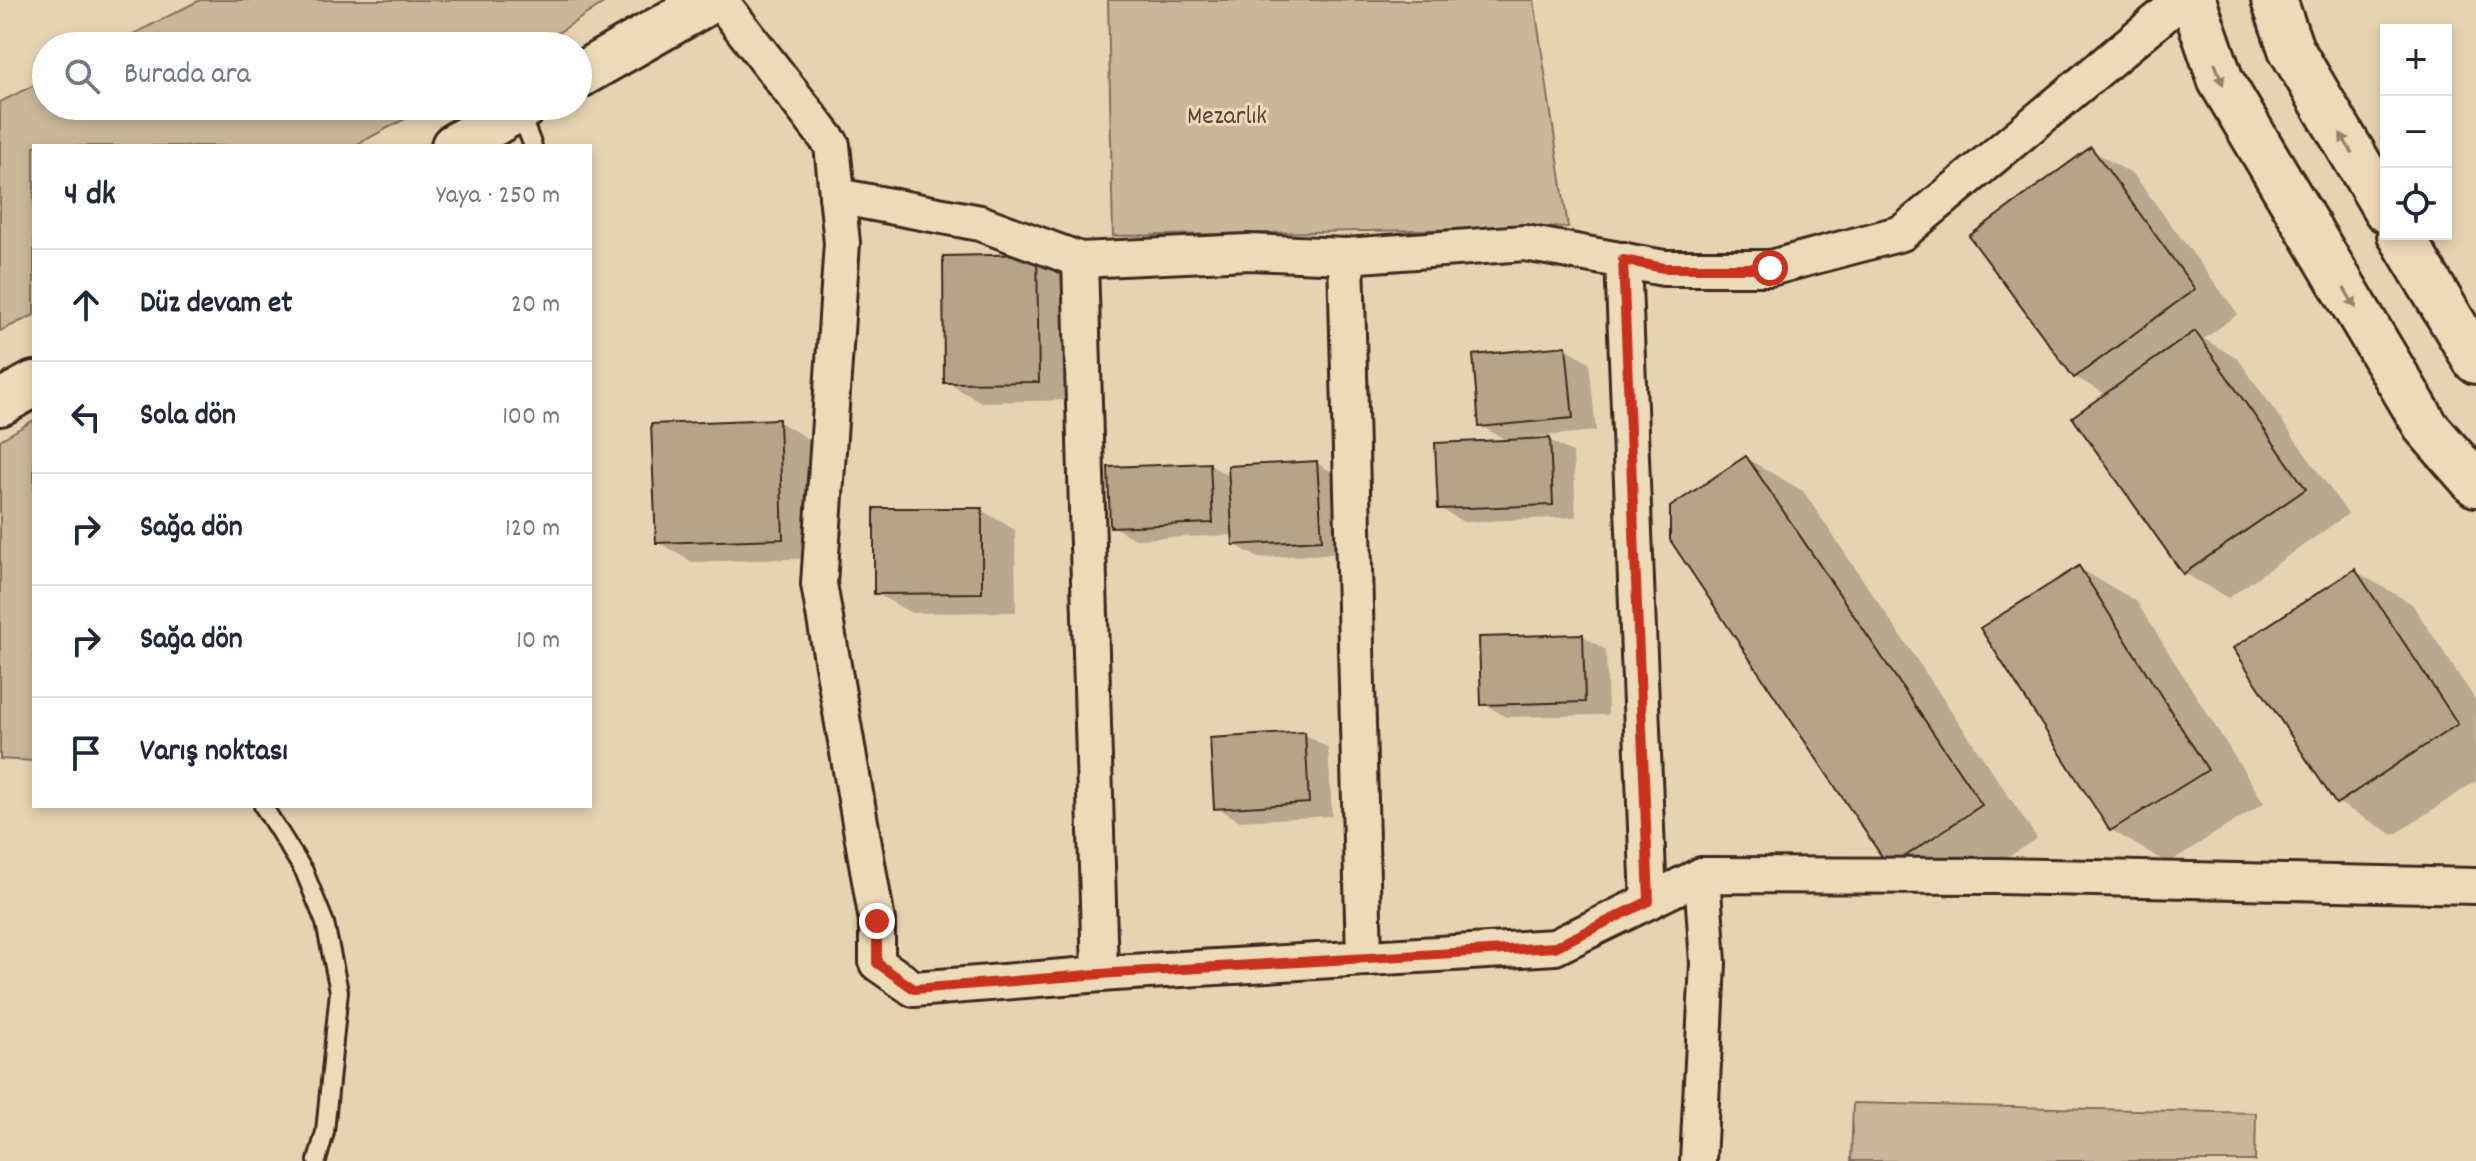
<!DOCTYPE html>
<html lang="tr">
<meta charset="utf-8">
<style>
body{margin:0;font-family:Dekko,sans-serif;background:#f2f2f3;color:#1f2937}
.controls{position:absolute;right:24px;top:24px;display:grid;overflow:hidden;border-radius:0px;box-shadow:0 4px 12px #0003}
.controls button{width:72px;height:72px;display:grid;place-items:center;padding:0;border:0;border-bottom:2px solid #e0e1e3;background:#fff;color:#1f2937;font:40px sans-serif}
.stop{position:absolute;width:24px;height:24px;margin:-18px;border:6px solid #c8321e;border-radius:50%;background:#fff}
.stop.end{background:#c8321e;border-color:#fff;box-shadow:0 2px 8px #0008}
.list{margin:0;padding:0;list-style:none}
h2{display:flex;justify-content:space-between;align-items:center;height:104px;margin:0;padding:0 32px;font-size:34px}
h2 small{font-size:26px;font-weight:400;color:#747a83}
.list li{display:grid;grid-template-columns:52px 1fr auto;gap:24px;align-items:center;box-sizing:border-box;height:112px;padding:0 32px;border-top:2px solid #e0e1e3}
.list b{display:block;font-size:30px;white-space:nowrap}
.list em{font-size:26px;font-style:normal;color:#747a83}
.icon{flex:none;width:44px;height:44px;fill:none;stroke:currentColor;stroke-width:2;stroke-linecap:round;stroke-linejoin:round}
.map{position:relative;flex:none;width:2476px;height:1161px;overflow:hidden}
.search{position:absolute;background:#fff;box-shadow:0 4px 12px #0003;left:32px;top:32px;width:560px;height:88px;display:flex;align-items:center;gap:20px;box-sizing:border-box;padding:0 28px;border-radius:44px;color:#747a83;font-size:30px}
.panel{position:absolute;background:#fff;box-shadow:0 4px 12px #0003;left:32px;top:144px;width:560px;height:664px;border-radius:0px}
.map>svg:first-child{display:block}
</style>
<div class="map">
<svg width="2476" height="1161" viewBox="0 0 2476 1161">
<rect width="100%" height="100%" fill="#e6d3b2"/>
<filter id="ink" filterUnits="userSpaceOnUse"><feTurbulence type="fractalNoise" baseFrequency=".0125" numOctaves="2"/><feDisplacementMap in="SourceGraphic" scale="16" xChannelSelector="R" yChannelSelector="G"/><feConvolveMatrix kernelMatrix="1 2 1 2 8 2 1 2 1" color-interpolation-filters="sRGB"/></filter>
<g filter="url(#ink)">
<g fill="#c9b799" stroke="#82705c" stroke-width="2">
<polygon points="200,0 608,0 538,46 110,46"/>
<polygon points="1108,0 1534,0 1568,227 1113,236"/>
<polygon points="46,79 46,106 429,106 354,146 34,146 34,315 0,331 0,102"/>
<polygon points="34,420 34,761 0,759 0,440"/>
<polygon points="1853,1103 2256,1113 2255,1161 1851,1161"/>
</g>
<g fill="#0003">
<polygon points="2091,150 2134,175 2238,314 2204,339 2238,359 2348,514 2228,598 2184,573 2107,395 2075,377"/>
<polygon points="1037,256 1071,276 1072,400 981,402 946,382"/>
<polygon points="1566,348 1589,362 1596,431 1534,437 1534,440 1549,440 1573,453 1576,517 1463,522 1440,508 1508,441 1481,426"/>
<polygon points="778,421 812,441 817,558 692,562 658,542"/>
<polygon points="1746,458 1803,491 2037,838 1947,898 1890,865"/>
<polygon points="1317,463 1340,477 1345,553 1258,558 1234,544 1234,535 1135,539 1112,526 1210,465 1231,477"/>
<polygon points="981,510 1015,530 1016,612 911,613 876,593"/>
<polygon points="2079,568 2136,601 2264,803 2168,863 2111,830"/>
<polygon points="2355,571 2412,604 2476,701 2476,781 2394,835 2337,802"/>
<polygon points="1583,636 1606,650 1608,715 1506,717 1483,703"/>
<polygon points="1304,734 1328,748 1332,816 1240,821 1216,807"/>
</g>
<g fill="#b6a488" stroke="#3b2a1e" stroke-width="2">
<polygon points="2091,147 2195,289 2074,378 1969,236"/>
<polygon points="1037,254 1039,382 944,383 943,256"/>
<polygon points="2195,331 2306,489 2183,574 2072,417"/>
<polygon points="1566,346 1573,418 1479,427 1473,355"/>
<polygon points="779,419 783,539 656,543 651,424"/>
<polygon points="1550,438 1553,505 1438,509 1435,443"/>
<polygon points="1746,456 1982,805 1889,867 1670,540 1670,507"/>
<polygon points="1317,461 1322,540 1233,545 1228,466"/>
<polygon points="1210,463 1213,523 1110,527 1108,467"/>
<polygon points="874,508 982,508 982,593 874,594"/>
<polygon points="2079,566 2208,770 2110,831 1980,628"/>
<polygon points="2355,569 2458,724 2336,804 2233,648"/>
<polygon points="1583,634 1585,702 1481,705 1479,637"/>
<polygon points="1305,732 1309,803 1214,809 1210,738"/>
</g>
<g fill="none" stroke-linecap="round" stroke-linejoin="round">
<defs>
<g id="lane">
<polyline points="519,111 533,146"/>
<polyline points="263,806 304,871 325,923 339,991 325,1132 317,1161"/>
</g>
<g id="street">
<polyline points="720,0 832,145 842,243 819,584 877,921 877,963 914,989 1114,973 1555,947 1702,875 1999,876 2476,886"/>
<polyline points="837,196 980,223 1080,260 1248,252 1346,256 1525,243 1664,268 1770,268 1902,233 2182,0"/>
<polyline points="1346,256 1364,958"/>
<polyline points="1080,260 1100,974"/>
<polyline points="1623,260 1649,901"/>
<polyline points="1698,1161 1708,963 1702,875"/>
</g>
<g id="secondary">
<polyline points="2193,0 2221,81 2427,428 2476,484"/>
<polyline points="2274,0 2291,49 2386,210"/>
<polyline points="578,76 711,0"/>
<polyline points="454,146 524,106"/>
<polyline points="2400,234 2476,361"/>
<polyline points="0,403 34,384"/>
</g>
</defs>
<use href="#lane" stroke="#3b2a1e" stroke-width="22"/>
<use href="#street" stroke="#3b2a1e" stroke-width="40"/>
<use href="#secondary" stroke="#3b2a1e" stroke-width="50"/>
<use href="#lane" stroke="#eddab8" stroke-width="16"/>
<use href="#street" stroke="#eddab8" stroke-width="34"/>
<use href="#secondary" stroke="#eddab8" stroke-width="44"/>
</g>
<defs><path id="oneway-solid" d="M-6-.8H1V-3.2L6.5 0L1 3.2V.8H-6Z" transform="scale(2)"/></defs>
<g fill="#94826b">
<use href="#oneway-solid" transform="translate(2219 74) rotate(69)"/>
<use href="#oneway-solid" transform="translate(2346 143) rotate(-121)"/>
<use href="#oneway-solid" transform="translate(2350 298) rotate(59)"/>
</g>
</g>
<g fill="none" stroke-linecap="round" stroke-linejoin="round" filter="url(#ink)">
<polyline stroke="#c8321e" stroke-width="10" points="877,921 877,963 914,989 1114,973 1555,947 1649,901 1623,260 1664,268 1770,268"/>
</g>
<g text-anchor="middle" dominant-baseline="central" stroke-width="6" stroke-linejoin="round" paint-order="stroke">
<g font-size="26" fill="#574637" stroke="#eddab8">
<text x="1227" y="117">Mezarlık</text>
</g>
</g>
</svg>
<div class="controls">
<button>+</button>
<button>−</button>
<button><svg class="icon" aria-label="locate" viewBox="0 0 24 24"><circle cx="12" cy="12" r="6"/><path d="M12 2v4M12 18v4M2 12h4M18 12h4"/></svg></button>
</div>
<div class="stop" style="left:1770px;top:268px"></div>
<div class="stop end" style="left:877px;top:921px"></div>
<div class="search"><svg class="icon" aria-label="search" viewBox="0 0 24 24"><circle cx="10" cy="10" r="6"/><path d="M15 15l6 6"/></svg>Burada ara</div>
<section class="panel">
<h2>4 dk<small>Yaya · 250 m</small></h2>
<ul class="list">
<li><svg class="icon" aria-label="ahead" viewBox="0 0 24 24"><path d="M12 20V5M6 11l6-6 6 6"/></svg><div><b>Düz devam et</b></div><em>20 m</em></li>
<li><svg class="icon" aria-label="left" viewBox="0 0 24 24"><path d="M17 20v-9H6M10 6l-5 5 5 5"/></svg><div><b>Sola dön</b></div><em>100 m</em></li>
<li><svg class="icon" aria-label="right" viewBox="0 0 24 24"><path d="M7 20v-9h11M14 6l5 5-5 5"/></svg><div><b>Sağa dön</b></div><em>120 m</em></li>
<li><svg class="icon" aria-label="right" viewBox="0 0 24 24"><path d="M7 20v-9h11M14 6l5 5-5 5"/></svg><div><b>Sağa dön</b></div><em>10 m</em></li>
<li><svg class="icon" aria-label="arrive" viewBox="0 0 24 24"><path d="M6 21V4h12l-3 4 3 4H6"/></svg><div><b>Varış noktası</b></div></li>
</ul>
</section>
</div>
